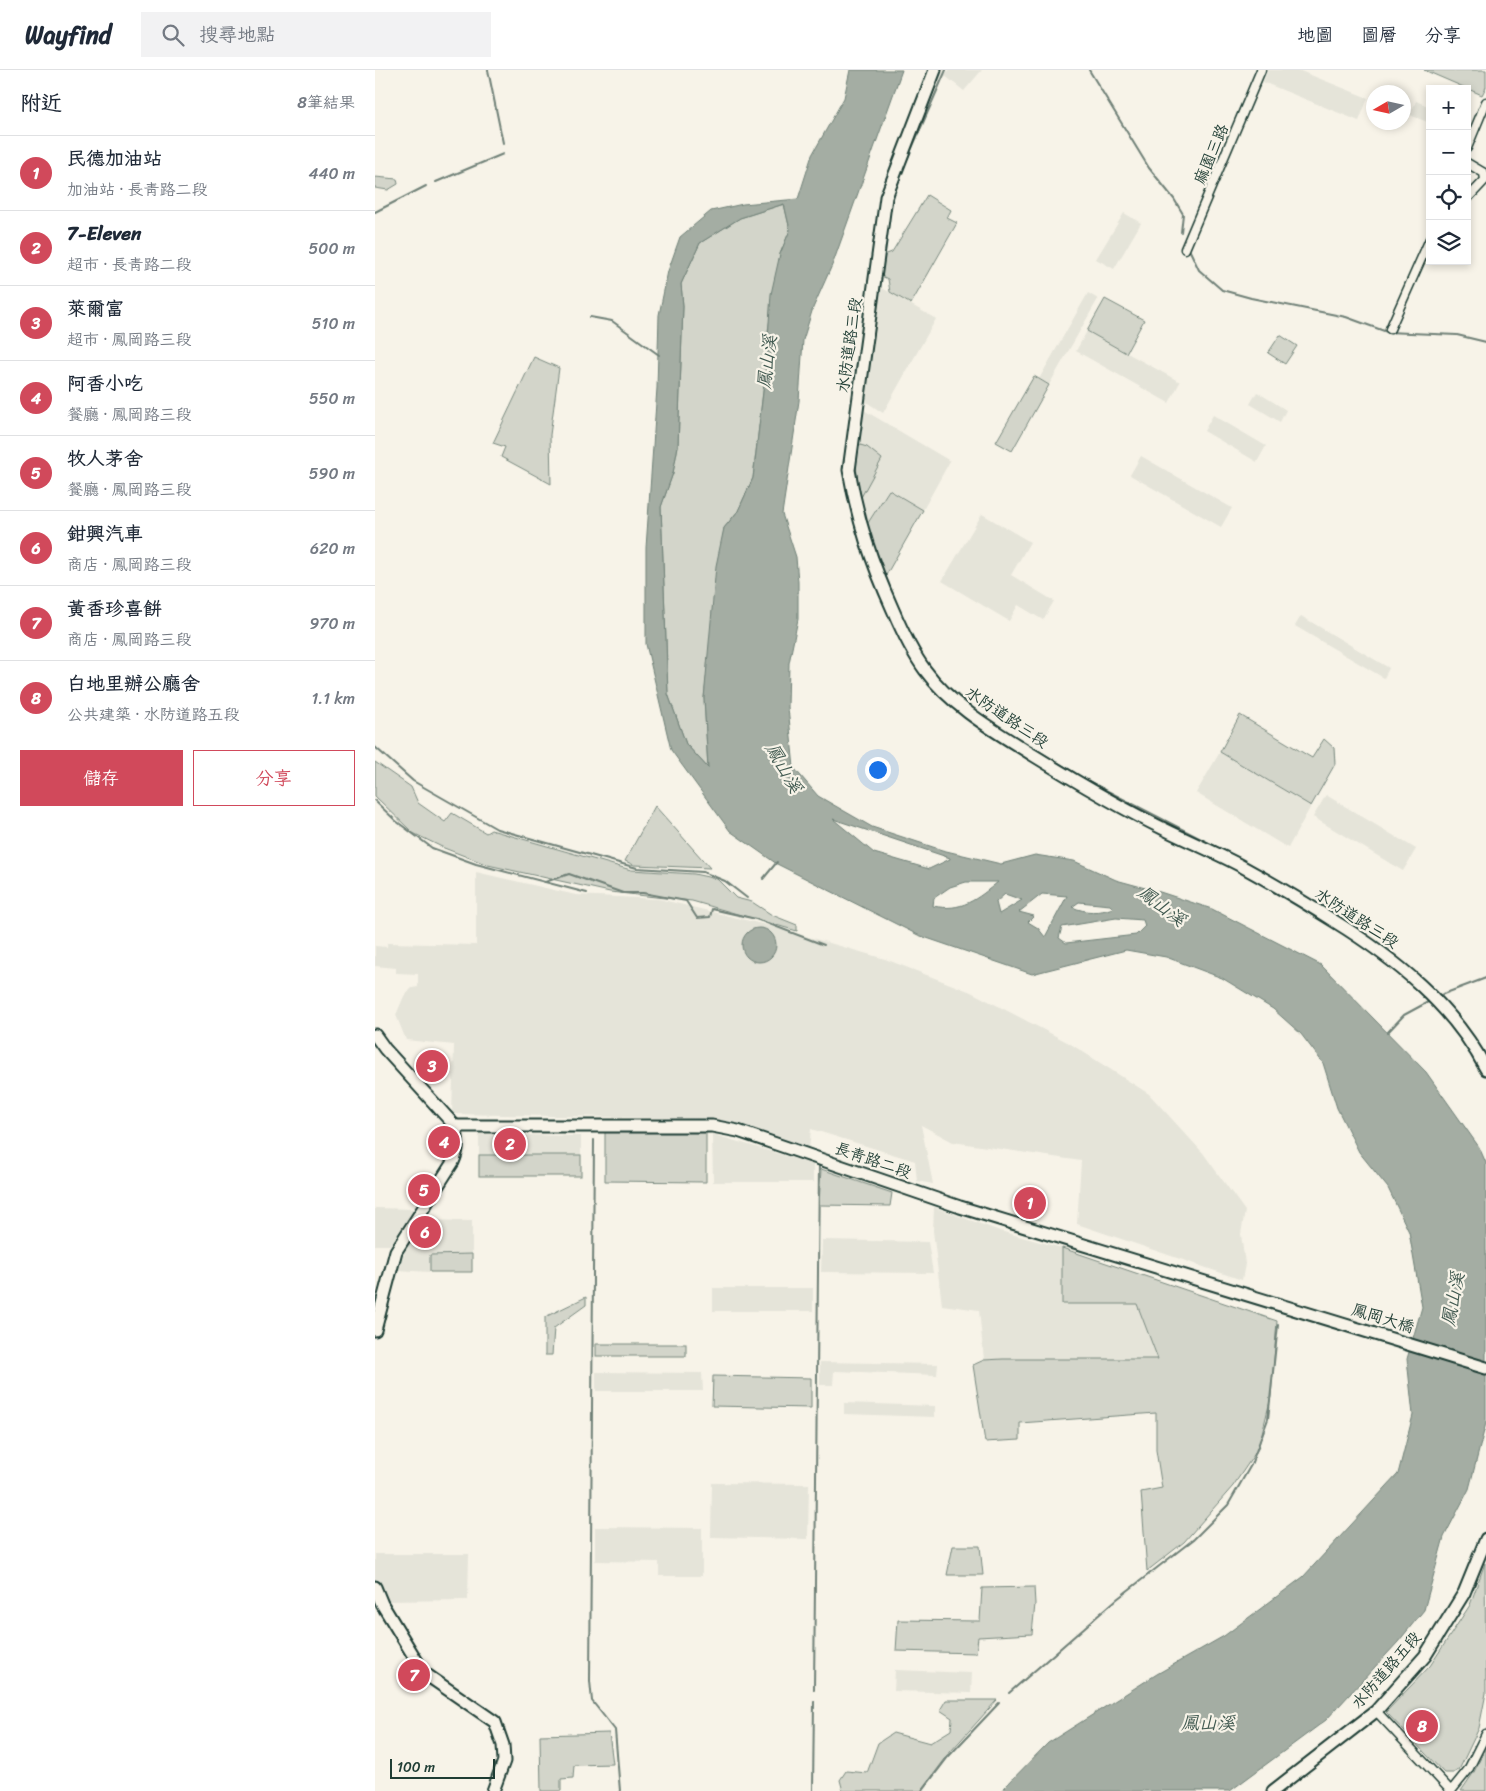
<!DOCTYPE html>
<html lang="zh-TW">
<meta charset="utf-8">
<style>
body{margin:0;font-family:Sriracha,"LXGW WenKai TC",sans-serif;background:#f2f2f3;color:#1f2937}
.controls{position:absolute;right:15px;top:15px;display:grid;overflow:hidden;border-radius:0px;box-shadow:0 2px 8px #0003}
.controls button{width:45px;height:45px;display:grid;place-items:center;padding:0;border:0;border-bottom:1px solid #e0e1e3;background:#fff;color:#1f2937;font:25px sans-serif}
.compass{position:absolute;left:991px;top:15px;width:45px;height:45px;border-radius:50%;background:#fff;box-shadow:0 2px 8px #0003;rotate:261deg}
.scale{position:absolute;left:15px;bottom:12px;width:105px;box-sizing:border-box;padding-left:5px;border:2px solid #1f3d34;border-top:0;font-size:14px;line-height:18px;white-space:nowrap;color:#1f3d34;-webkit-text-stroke:4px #f7f3e8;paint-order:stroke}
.you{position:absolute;left:502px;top:699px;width:18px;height:18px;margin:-12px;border:4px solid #fff;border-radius:50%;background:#1a73e8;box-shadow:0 0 0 8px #1a73e833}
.badge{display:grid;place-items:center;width:32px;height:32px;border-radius:50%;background:#d1495b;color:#fff;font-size:16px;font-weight:700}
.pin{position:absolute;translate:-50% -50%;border:2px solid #fff;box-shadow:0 1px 5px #0006}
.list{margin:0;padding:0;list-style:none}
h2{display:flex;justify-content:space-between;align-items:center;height:65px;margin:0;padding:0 20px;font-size:21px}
h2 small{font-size:16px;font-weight:400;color:#747a83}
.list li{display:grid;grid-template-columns:32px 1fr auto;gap:15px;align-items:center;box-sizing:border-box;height:75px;padding:0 20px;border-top:1px solid #e0e1e3}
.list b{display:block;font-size:19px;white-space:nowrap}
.list p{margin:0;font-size:16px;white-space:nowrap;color:#747a83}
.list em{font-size:16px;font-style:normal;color:#747a83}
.actions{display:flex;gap:10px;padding:15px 20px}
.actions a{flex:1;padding:11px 0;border:1px solid #d1495b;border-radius:0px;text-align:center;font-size:18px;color:#d1495b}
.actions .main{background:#d1495b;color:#fff}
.icon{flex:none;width:28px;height:28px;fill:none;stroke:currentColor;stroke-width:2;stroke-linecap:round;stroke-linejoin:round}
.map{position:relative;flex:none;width:1111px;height:1721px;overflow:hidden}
header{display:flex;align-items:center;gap:30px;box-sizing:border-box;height:70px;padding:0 25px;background:#fff;border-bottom:1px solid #e0e1e3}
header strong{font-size:24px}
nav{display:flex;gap:28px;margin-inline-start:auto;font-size:18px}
.search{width:350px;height:45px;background:#f2f2f3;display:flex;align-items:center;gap:12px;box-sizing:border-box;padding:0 18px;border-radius:0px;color:#747a83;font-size:19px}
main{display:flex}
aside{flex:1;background:#fff}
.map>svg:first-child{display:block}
</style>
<header>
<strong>Wayfind</strong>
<div class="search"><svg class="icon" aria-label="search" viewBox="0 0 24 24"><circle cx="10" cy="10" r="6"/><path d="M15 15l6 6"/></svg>搜尋地點</div>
<nav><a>地圖</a><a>圖層</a><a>分享</a></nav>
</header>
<main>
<aside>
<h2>附近<small>8筆結果</small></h2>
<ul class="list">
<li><span class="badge">1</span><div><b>民德加油站</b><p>加油站 · 長青路二段</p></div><em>440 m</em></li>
<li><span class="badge">2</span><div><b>7-Eleven</b><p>超市 · 長青路二段</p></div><em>500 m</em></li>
<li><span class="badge">3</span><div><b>萊爾富</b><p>超市 · 鳳岡路三段</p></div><em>510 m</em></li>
<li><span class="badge">4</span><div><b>阿香小吃</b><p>餐廳 · 鳳岡路三段</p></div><em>550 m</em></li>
<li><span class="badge">5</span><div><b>牧人茅舍</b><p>餐廳 · 鳳岡路三段</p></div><em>590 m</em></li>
<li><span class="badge">6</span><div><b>鉗興汽車</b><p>商店 · 鳳岡路三段</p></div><em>620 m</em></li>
<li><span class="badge">7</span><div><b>黃香珍喜餅</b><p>商店 · 鳳岡路三段</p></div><em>970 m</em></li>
<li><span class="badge">8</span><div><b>白地里辦公廳舍</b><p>公共建築 · 水防道路五段</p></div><em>1.1 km</em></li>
</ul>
<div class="actions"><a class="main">儲存</a><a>分享</a></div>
</aside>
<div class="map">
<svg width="1111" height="1721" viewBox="0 0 1111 1721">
<rect width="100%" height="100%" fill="#f7f3e8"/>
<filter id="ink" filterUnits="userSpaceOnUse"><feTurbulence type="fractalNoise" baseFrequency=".02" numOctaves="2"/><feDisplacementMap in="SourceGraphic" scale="10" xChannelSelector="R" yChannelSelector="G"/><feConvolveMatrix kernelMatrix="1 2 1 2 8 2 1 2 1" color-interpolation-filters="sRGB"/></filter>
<g filter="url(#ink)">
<g fill="#e5e4d9">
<polygon points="574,0 607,0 589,21 569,5"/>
<polygon points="893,0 923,0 993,28 984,51 888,12"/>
<polygon points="1041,31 1055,37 1055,53 1035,45"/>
<polygon points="749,143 766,153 739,199 721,189"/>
<polygon points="500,214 561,249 508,343 493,333 485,331"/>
<polygon points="713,223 723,229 674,315 664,309"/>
<polygon points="712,261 805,312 794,333 701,281"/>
<polygon points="882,322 911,340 905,352 875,334"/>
<polygon points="487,339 575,391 548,440 514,420 491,456 484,431 482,374"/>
<polygon points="838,345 891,376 882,392 829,361"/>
<polygon points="766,386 857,438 846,457 755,405"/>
<polygon points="607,444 655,472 636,505 679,531 668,550 643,535 634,551 567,511"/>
<polygon points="926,546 1014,598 1009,608 920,556"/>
<polygon points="845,682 936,736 913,778 821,723"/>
<polygon points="951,725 1041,779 1028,801 938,747"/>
<polygon points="101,802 201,825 284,829 399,857 510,889 596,922 694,973 774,1024 828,1083 870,1141 866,1164 870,1194 867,1210 702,1154 706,1091 578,1072 546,1055 558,1114 542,1111 540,1091 436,1059 434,1080 337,1049 77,1044 79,975 31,970 21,945 29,926 37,918 43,917 43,904 21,903 21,898 0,896 0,876 12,877 12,873 101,875"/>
<polygon points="104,1064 206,1066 206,1085 104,1085"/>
<polygon points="337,1064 438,1094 438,1112 338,1112"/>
<polygon points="559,1137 625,1161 687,1178 687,1234 762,1234 783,1289 609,1290 604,1240 567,1235 558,1161"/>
<polygon points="0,1138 39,1139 15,1175 0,1175"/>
<polygon points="50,1150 97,1151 97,1184 55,1185 55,1202 22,1200 35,1170"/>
<polygon points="447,1170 553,1172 558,1203 446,1202"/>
<rect x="338" y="1218" width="100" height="23"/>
<polygon points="445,1292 563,1294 562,1305 459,1301 458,1315 445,1315"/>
<polygon points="221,1302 327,1303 328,1321 221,1321"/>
<polygon points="469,1333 560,1336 560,1347 469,1344"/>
<polygon points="337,1413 434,1414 433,1469 336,1467"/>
<polygon points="220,1457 327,1458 327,1506 284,1506 284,1492 220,1491"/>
<polygon points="0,1484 94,1484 93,1530 8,1531 0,1509"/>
<polygon points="520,1600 597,1603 596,1623 519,1621"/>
</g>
<g fill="#d3d5ca" stroke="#79897f">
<polygon points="1049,0 1111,0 1111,17 1107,25"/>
<polygon points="0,107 22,109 23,114 13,120 0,118"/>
<polygon points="552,125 576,140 572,148 582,153 536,234 515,222 513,209 504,205 506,186 517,182"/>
<polygon points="409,134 415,160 405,184 393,261 391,296 378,408 363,441 349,458 329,628 333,698 311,674 293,624 286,437 298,403 303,376 308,236 306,214 325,173 365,148"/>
<polygon points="730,229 769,250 751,283 712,261"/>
<polygon points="905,265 922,276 910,294 893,283"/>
<polygon points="159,287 184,298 175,365 176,414 126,387 130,377 118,373"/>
<polygon points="659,306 674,315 637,381 621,372"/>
<polygon points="482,374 492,377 507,389 484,431 481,393"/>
<polygon points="514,420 548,440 510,507 491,456"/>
<polygon points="865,645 937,688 949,669 959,678 960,694 936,736 845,682"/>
<polygon points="0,692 36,717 43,733 70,752 77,743 111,763 116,760 256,800 319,804 342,809 361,828 377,832 397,845 422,855 422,861 317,831 235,822 113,795 69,778 38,763 0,726"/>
<polygon points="280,736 335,798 259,795 250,791"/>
<polygon points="230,1061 331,1061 331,1112 230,1111"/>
<rect x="104" y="1085" width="102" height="21"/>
<polygon points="446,1099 517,1123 515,1136 444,1135"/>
<polygon points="687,1178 902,1251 896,1327 883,1379 858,1416 809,1472 772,1501 766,1422 787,1418 781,1380 781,1343 645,1353 645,1370 610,1372 598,1295 609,1290 628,1289 783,1289 762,1234 687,1234"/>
<polygon points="97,1184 97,1202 55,1202 55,1185"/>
<polygon points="211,1227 211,1235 179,1258 177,1285 170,1285 170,1247"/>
<rect x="221" y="1274" width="90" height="12"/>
<polygon points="338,1306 436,1308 436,1338 337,1336"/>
<polygon points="578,1476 605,1476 608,1505 572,1505"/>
<polygon points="1110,1493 1111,1623 1104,1658 1084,1700 1078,1703 1069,1703 1011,1642 1055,1596 1095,1535"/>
<polygon points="659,1517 660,1534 657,1564 603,1567 601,1583 521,1581 523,1550 605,1551 607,1518"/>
<polygon points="571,1630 622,1630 576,1681 546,1721 468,1721 465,1710 471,1701 492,1703 503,1673 518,1663 555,1673 576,1660 577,1648 565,1640"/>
<polygon points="234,1663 238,1694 199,1695 198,1708 186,1709 186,1721 166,1721 165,1665"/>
<polygon points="1111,1677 1111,1721 1086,1721 1099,1702"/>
</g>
<g fill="#a4ada3" stroke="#6f8077" fill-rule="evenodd">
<path d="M475,0h52l-69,193 -20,45 -10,32 -4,61 -17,113 14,43 2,25v37l-9,44 -1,44 6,61 24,28 54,31 70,23 59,14 34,-9 39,6 42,19 44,12 52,17 109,56 105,107 53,75 7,16v260l-17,66 -25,48 -20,73 -26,32 -72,78 -96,71h-229l47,-48 109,-69 67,-38 79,-59 95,-103 15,-59 -6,-56 15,-52 -13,-75 -21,-44 -29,-36 -22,-44 -14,-45 -22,-29 -28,-25 -51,-31 -56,-21 -40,-7 -94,24 -114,-39 -141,-71 -47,-33 -59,-81 -25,-106v-96l11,-160 2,-73 9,-44 12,-34 31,-26 32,-7 55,-5 14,-44 32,-57zM409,134l6,26 -10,24 -9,40 -5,72 -13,112 -15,33 -14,17 -8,38 -12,132 4,70 -22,-24 -18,-50 -7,-187 12,-34 5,-27 5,-140 -2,-22 19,-41 40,-25zM458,749l117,39v1l-21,10 -55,-16zM591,812h32c-21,17 -36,30 -65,24l1,-8 16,-11zM630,824l17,6 -23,14 -3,-12zM667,824l25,2 -22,41 -7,-9 -10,-6 6,-6 -15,-4zM704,832l31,3 3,3c-14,5 -27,5 -41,-1zM741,848l27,2 2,6 -9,9 -70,8 -7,-5 3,-11z"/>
<circle cx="384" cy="875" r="17"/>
</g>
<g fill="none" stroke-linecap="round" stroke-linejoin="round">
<g stroke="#6f8077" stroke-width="2">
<polyline points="113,0 128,73"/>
<polyline points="714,0 774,98 799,129 808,144 806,162"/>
<polyline points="527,101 571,0"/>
<polyline points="61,112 128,84"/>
<polyline points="515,140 522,113"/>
<polyline points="0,142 51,116"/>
<polyline points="815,181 824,200 847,220 876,228 971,247 1012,262 1082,265 1111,272"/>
<polyline points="215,247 237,251 284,285"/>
<polyline points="562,607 582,626 614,650"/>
<polyline points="631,661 700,703"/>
<polyline points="0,677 38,711 122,759 262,798 328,802 350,811 372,828"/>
<polyline points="711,710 871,792"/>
<polyline points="0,731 21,751 57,778 101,794 212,823"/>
<polyline points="388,809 402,792"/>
<polyline points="170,812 194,804 248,823 268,823 311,831 322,848 335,847 337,839 381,849 449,875"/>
<polyline points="1015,883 1042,905"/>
<polyline points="1063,926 1111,908"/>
<polyline points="1012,963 1029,945 1053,932"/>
<polyline points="219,1070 215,1611 217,1631 240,1660 245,1721"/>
<polyline points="439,1620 444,1096"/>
<polyline points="634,1623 742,1529 819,1469 853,1435 876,1395 893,1349 903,1255"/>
<polyline points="438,1721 439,1631"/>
<polyline points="547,1721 573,1687 624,1633"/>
</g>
<defs>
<g id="street">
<polyline points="1092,78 1111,32"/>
<polyline points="1092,93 1109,103 1110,110 1092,129"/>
<polyline points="810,179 886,0"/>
<polyline points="1015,259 1055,169"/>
<polyline points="1001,1641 1076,1721"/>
<polyline points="1076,1721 1093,1700 1111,1664"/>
</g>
<g id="secondary">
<path d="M560,0l-49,127 -37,273c9,52 22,91 44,140 9,21 18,41 32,60 27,37 70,61 108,85 42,26 86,52 131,74 26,13 53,24 79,38 31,17 61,35 91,54 60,37 119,84 152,148"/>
<path d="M0,965l10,14 70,77c3,13 4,23 -2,36l-57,89 -21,79"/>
<polyline points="80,1056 337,1056 363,1061 585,1137 1111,1298"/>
<polyline points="0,1517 7,1534 49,1603 120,1652 128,1675 129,1691 118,1721"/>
<polyline points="898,1721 1001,1641 1050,1586 1089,1523 1111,1469"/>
</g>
</defs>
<use href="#street" stroke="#1f3d34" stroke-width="11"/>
<use href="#secondary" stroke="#1f3d34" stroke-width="15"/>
<use href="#street" stroke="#f7f3e8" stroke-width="8"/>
<use href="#secondary" stroke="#f7f3e8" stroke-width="11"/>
</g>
</g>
<g text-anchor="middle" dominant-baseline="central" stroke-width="4.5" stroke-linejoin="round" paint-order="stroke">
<g font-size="16" fill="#1f3d34" stroke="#f7f3e8">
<text transform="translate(836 84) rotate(-67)">麻園三路</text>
<text transform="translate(474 275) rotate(-82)">水防道路三段</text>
<text transform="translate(632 647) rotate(34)">水防道路三段</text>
<text transform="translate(982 848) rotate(33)">水防道路三段</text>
<text transform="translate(498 1090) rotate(19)">長青路二段</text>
<text transform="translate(1008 1248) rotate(17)">鳳岡大橋</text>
<text transform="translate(1011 1600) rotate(-49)">水防道路五段</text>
</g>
<g font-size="18" font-style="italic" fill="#405950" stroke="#f7f3e8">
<text transform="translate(392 292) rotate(-83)">鳳山溪</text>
<text transform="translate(409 698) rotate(60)">鳳山溪</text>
<text transform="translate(787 836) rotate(37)">鳳山溪</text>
<text transform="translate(1078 1229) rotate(-79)">鳳山溪</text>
<text x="833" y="1653">鳳山溪</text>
</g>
</g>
</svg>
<div class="controls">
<button>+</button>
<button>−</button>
<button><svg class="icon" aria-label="locate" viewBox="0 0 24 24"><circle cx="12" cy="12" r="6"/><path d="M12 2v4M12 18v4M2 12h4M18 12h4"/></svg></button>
<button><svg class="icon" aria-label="layers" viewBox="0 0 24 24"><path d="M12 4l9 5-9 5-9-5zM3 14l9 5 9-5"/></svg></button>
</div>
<svg class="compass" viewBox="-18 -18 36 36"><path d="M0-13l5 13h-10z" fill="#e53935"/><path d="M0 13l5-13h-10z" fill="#747a83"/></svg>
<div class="scale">100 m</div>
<div class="you"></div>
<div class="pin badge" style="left:655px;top:1133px">1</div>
<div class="pin badge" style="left:135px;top:1074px">2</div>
<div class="pin badge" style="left:57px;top:996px">3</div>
<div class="pin badge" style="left:69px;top:1072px">4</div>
<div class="pin badge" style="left:49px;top:1120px">5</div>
<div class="pin badge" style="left:50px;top:1162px">6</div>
<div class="pin badge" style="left:39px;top:1605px">7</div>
<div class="pin badge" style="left:1047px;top:1656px">8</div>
</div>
</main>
